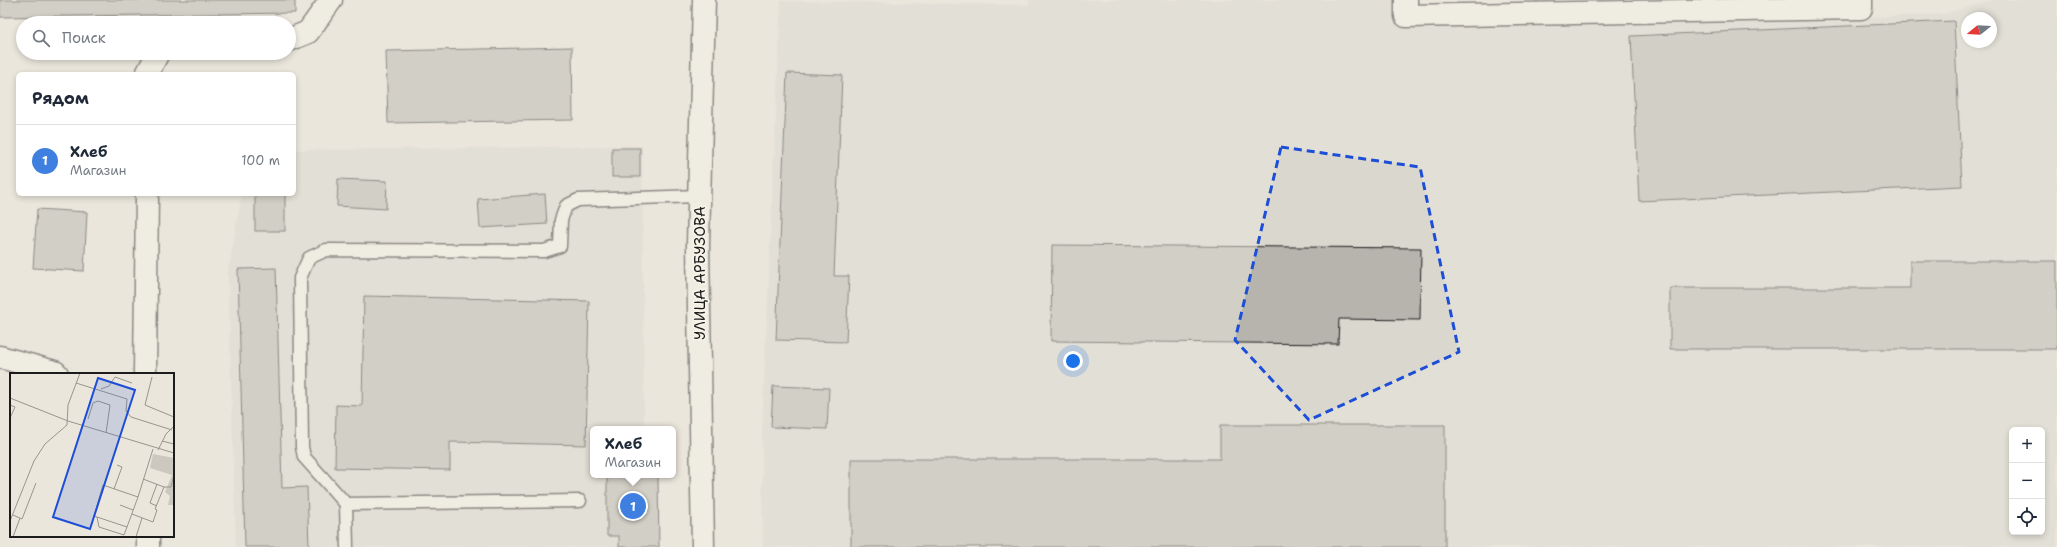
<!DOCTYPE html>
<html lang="ru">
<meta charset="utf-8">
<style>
body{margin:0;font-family:"Shantell Sans",sans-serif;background:#f6f6f7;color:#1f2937}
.controls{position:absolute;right:12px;bottom:12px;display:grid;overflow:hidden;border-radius:6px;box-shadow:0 2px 6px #0003}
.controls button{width:36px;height:36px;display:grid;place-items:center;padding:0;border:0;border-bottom:1px solid #e0e1e3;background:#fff;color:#1f2937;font:20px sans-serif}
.compass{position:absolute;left:1961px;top:12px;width:36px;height:36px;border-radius:50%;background:#fff;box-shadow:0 2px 6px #0003;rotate:252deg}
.you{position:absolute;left:1073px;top:361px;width:14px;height:14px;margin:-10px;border:3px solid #fff;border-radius:50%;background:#1a73e8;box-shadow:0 0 0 6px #1a73e833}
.badge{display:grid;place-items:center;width:26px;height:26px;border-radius:50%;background:#d1495b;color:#fff;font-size:13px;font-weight:700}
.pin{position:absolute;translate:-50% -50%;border:2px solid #fff;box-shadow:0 1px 4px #0006}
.popup{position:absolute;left:590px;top:426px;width:86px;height:52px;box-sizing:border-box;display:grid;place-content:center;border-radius:6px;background:#fff;filter:drop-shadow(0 1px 3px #0005);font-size:13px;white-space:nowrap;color:#747a83}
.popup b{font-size:15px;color:#1f2937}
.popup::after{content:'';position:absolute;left:50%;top:100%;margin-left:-8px;border:8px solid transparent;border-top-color:#fff}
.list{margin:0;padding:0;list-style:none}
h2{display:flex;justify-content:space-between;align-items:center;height:52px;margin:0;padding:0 16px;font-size:17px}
h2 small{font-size:13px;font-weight:400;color:#747a83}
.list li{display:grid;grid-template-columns:26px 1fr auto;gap:12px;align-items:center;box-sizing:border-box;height:72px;padding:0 16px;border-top:1px solid #e0e1e3}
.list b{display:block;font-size:15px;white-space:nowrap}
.list p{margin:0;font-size:13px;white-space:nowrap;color:#747a83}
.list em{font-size:13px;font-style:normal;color:#747a83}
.icon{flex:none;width:22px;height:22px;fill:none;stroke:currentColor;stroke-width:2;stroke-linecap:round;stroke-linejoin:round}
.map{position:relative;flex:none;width:2057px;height:547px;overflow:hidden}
.search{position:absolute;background:#fff;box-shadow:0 2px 6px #0003;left:16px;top:16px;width:280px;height:44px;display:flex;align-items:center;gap:10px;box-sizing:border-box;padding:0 14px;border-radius:22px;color:#747a83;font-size:15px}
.panel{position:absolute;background:#fff;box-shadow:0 2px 6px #0003;left:16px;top:72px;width:280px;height:124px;border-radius:6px}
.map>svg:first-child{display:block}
</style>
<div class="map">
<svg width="2057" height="547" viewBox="0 0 2057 547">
<rect width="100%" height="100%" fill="#eae6dc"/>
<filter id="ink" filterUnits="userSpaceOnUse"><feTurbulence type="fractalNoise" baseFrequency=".025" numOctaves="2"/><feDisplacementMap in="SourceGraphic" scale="8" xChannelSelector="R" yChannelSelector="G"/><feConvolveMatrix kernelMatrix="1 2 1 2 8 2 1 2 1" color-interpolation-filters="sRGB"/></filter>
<g filter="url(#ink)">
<g fill="#dad7ce" fill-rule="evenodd">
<path d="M1030,0h367v24h228l202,-5 117,-5 49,-14h64v547h-1294l-1,-113 19,-433 248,4zM1967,18h24v24h-24zM2012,430h30v102h-30z"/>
<polygon points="642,146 644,429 593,429 593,475 644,475 645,547 236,547 228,273 242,194 294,194 294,150"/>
</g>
<g fill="#b6b4ac" stroke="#1c1c1c">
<polygon points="0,0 295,0 295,13 0,17"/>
<polygon points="1954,21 1962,186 1639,201 1631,36"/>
<polygon points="572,47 573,120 388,123 386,51"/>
<polygon points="787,73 842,75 834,276 849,276 846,342 776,340"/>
<rect x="612" y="148" width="28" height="29"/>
<polygon points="338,179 387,181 386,209 337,206"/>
<rect x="255" y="194" width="30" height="37"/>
<polygon points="545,194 547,224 480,228 478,199"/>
<polygon points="37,209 87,212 84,271 33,268"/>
<polygon points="1052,245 1421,248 1420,320 1339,319 1338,344 1051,341"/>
<polygon points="1910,261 2057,261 2057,349 1670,349 1670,288 1910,288"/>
<polygon points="276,268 282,488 307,487 309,547 245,547 238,269"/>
<polygon points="364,296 589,301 586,445 450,442 450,470 335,468 336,405 362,406"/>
<polygon points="773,386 829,388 827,429 771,427"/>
<polygon points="1220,425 1445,425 1445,547 851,547 851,459 1220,459"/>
<polygon points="658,475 659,547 619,547 619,536 607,536 607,476"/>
</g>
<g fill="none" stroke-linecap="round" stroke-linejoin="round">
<defs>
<g id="lane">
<polyline points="580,501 346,504 304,457 302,447 300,278 309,258 326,250 544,251 560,246 561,220 566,206 578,200 699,196"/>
<polyline points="346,504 347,547"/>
</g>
<g id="street">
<polyline points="1406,0 1406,16 1861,8 1861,0"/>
<polyline points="289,40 308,32 331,0"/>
<polyline points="147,74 158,53"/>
<polyline points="0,357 55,372 57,374"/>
<polyline points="145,374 147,194"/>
<polyline points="148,536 148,547"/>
</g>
<polyline id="secondary" points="703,547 698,245 704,0"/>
</defs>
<use href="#lane" stroke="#1c1c1c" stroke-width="15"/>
<use href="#street" stroke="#1c1c1c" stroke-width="25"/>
<use href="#secondary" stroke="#1c1c1c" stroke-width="25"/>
<use href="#lane" stroke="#f7f3e8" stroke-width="12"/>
<use href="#street" stroke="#f7f3e8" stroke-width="22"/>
<use href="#secondary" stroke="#f7f3e8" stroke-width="22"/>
</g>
</g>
<path d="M0 0H2057V547H0ZM1281,147l139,20 39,185 -150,68 -74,-80z" fill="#eae6dc" fill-opacity=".55" fill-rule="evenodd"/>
<path fill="none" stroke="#1d4ed8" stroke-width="3" stroke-dasharray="8 5" stroke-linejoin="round" d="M1281,147l139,20 39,185 -150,68 -74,-80z"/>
<g text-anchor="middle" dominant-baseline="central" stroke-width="3.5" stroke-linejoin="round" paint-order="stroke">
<g font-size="15" fill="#1c1c1c" stroke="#f7f3e8">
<text transform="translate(700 273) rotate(-90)">УЛИЦА АРБУЗОВА</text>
</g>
</g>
<g transform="translate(10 373)">
<rect width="164" height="164" fill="#eae6dc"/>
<path d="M143,81l21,4v47h-6l2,-9 -5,-4 7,-17 -22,-7z" fill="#ccc8c0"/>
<path fill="none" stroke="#98958f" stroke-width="1" d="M142,4l-7,28 29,12M66,10l51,16 -1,12 5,6 41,13M91,16l8,-3 6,-9 17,6M0,25l58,23 106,32M0,32l5,2 -5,11M78,46l5,-16 5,-2 12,4 -4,28M152,68l12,3M148,77l8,-16 8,-8M147,111l-7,19 7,3M154,114h7l3,-12M104,116l8,-22 -5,-2M128,124l-35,-12 -9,31 33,11 11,-30 15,-48M110,132l13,5M122,141l21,8 4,-12 -2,-1 9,-22 -21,-8M3,142l9,4 14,-36M87,144l2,10 25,8 3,-8M0,148l24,-60 11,-17 22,-19 1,-20 12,-32M3,164l7,-19M126,164l6,-19"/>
<path fill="#1d4ed8" fill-opacity="0.15" stroke="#1d4ed8" stroke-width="2" d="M88,5l37,12 -45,139 -37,-12z"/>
<rect width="164" height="164" fill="none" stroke="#1c1c1c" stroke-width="2"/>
</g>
</svg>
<div class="controls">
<button>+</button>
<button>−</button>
<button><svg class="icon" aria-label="locate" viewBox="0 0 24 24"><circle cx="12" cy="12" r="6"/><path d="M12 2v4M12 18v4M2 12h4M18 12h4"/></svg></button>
</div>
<svg class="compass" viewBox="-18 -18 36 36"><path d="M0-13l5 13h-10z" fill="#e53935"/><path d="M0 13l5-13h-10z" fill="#747a83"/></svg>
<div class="you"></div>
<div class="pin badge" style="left:633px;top:506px;background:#3f7fe0">1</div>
<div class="popup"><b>Хлеб</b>Магазин</div>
<div class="search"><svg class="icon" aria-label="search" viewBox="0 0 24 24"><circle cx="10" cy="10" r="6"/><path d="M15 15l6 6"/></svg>Поиск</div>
<section class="panel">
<h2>Рядом<small></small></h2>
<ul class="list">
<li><span class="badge" style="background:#3f7fe0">1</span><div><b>Хлеб</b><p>Магазин</p></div><em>100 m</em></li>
</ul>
</section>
</div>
